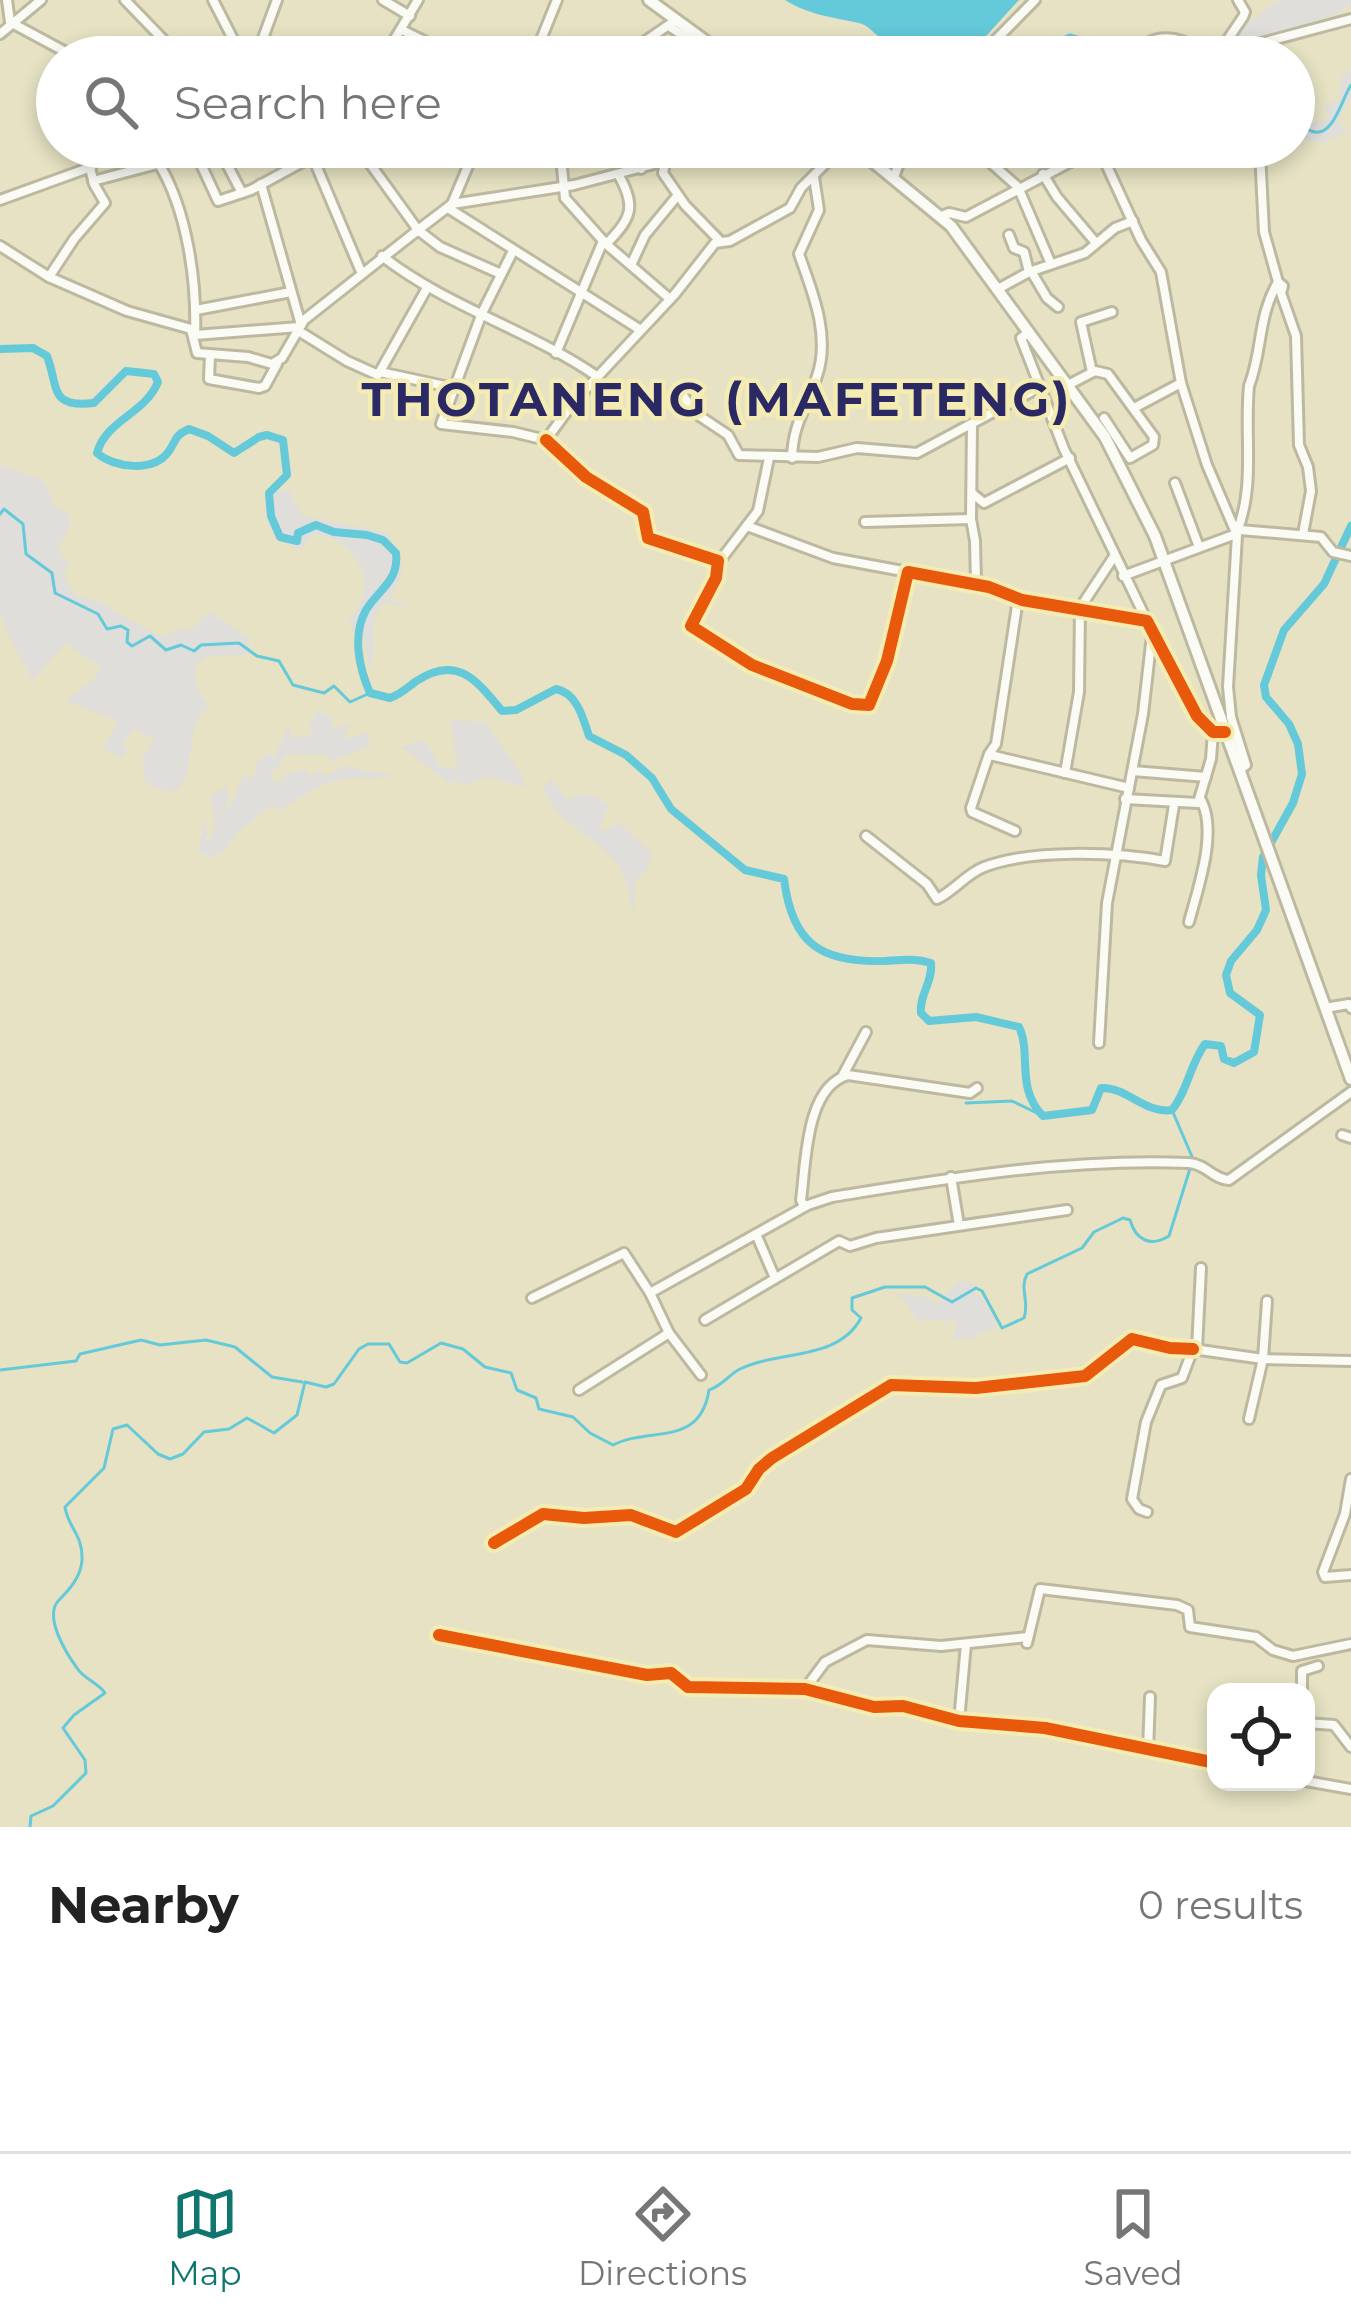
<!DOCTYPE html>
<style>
body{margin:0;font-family:Montserrat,sans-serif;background:#f2f2f2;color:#222}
.controls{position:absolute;right:36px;bottom:36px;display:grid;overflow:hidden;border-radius:24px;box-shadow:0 6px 18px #0003}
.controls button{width:108px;height:108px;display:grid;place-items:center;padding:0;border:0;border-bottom:3px solid #e0e0e0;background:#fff;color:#222;font:60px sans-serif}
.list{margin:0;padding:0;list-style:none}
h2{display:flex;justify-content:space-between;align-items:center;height:156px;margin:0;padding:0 48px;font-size:51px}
h2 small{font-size:39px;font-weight:400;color:#767676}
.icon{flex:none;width:66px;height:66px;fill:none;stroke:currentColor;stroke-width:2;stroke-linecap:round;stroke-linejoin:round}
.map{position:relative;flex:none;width:1351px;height:1827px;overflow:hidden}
.search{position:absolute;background:#fff;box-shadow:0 6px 18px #0003;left:36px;right:36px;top:36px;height:132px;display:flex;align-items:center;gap:30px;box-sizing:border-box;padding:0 42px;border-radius:66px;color:#767676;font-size:45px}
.sheet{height:324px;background:#fff}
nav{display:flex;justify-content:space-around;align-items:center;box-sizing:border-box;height:168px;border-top:3px solid #e0e0e0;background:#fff;font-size:33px;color:#767676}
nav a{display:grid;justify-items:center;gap:6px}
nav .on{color:#0f766e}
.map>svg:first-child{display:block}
</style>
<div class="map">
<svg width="1351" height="1827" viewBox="0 0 1351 1827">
<rect width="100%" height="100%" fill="#e6e2c3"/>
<g fill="#dfdedb">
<polygon points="1278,0 1351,0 1351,4 1335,15 1240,43 1235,41 1242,28"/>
<polygon points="1351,69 1351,97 1340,116 1340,125 1349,128 1335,140 1329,136 1326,143 1294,139 1294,109 1304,115 1312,96 1317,102 1311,121 1328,119 1325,106 1338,100 1342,76"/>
<path d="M0,464c12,10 40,7 47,22 3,7 4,14 7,21l15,7 2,12 -14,23 12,14 -5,11 3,9 10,13 23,6 55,32 11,3 13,-9 11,3 21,-20 38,28v11l-4,5 -38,1 -12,9c-2,17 3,28 14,40 -4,5 -9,10 -12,16 -11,24 -1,99 -53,59l-1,-24 12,-17 -21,-10 -11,14 4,6 -5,9 -19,-10 15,-27 -52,-20 28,-22 7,-12 -35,-24 -33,37 -23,-41 -10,-27z"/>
<path d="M288,490l15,26 84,17c16,25 22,37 2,65l20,10 -25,-5c-21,25 -3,40 -15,65l-5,-33 -10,-2 -5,-10c5,-11 16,-24 16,-36 0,-27 -25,-51 -50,-53l-15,15c-34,-12 -34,-22 -35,-56z"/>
<path d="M318,710l13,8 2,11 17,-6 -6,16 25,-7v14l-40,16v-7l-42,-1 -15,19v8l7,2 7,-9 19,-5 5,7 10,-5 6,5 19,-10 49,10c-18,4 -34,0 -51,3 -24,4 -43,19 -63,31l-10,-3 -32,25 -12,18 -15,8 -13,-7 7,-33 3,17 -4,7 5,-1 6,-17 -5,-29 18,-9 -1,27 17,-39 9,5 5,-18 12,-9 3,7 17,-35v14l22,-2 -2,-13z"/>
<path d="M450,719l37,4c12,25 28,33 39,64l-39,-10 -23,9 -6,-5 -9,2 -48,-36 24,-7 15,27 18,3z"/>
<path d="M551,779l19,23 4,-6 19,-2 16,12 -9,21 4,4 15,-8 33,31 -6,16 -11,11 -1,33c-4,-14 -6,-33 -14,-46 -22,-34 -61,-39 -77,-81z"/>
<polygon points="968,1281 977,1287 969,1290 983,1298 997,1326 968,1340 953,1337 957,1321 916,1320 907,1303 894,1293 929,1298 938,1305 957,1282"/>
</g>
<path fill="#64c9d9" d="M785,0h234l-52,57c-26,0 -60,-6 -84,-18 -10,-5 -13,-13 -24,-16 -27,-6 -50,-8 -74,-23z"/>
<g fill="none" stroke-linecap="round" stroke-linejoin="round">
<g stroke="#64c9d9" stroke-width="3">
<polyline points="1018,57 1070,35 1130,52"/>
<path d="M1294,117c6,4 10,11 17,14 22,9 31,-33 40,-46"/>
<polyline points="0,514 4,509 23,524 26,554 52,573 55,593 98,614 107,629 121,626 128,630 127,642 132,646 150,636 166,650 181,645 194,651 201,645 239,643 257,656 279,661 293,685 324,693 334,686 350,702 370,693"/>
<polyline points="966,1103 1012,1101 1043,1116"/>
<polyline points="0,1370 76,1361 80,1354 141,1340 160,1345 206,1340 235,1347 272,1377 302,1382"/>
<path d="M30,1827l1,-11 22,-10 33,-33 -1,-13 -22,-32 11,-13 31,-22c-7,-10 -21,-14 -28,-25 -11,-15 -34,-52 -18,-68 10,-10 22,-23 23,-40 1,-26 -14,-32 -17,-53l39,-39 9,-39 14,-4 31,29 12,5 13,-5 21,-22 25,-3 18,-11 27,15 23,-18 8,-33 21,5 8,-3 25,-35 9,-5h21l11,18 7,1 34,-20 22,6 22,18 26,6 6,17 19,8 3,11 34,8 17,16 23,12c37,-19 87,3 96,-55 15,-5 19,-15 31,-21 39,-19 98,-8 121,-51l-9,-8v-12l33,-11h40l27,15 24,-14 6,3 20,37 22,-10c6,-16 -5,-29 3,-44l55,-26 12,-16 29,-14 7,2c6,21 21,27 39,16l24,-77 -21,-49"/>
</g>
<path stroke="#64c9d9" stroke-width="8" d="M0,349l33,-1 14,8c12,32 2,52 47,47l32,-32 28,3 4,8c-13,32 -52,38 -61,71 17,15 57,20 72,-2 8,-12 6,-16 20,-22l19,7 26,17 25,-16 8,-2 16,5 4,35 -18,18 2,23 9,21 17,4 1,-8 18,-8 18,7 33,3 16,5 13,13c3,28 -17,36 -30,57 -14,25 -7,58 4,83l20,5c11,-4 16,-9 25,-16 42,-29 62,-1 87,29l14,-1 40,-21c21,4 27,29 33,47l37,19 26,23 19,31 74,61 39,9c8,65 37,84 101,82 17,-1 30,-3 46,2 2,19 -12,32 -10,50l8,8 47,-4 43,10c13,27 -4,61 24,89l49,-6 9,-22c27,-1 43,26 71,22 16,-20 18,-46 33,-66l16,2 3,13 10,4 20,-11 6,-37 -30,-22 -4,-18 5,-14 26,-31 9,-20 -5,-35 2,-18 30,-54 9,-29 -4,-30 -9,-20 -23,-27 -2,-12 20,-55 40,-46 27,-58"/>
<defs>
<g id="minor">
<polyline points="7,0 10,22 75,57"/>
<polyline points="125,0 180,57"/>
<polyline points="213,0 233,39 216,57"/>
<polyline points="383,0 410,16"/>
<polyline points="670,27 716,57"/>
<polyline points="402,30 457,57"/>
<polyline points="0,34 41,0"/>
<polyline points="1220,51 1243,17 1245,12 1238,0"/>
<polyline points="256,57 277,0"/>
<polyline points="384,57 418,0"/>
<polyline points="534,57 557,0"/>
<polyline points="622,57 676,20"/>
<polyline points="827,57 828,44"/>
<polyline points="979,57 1035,0"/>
<path d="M1131,57c26,-31 52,-18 82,-1l138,-37"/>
<polyline points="193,147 218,201 251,190 330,147"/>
<polyline points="218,147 242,193"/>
<polyline points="358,147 418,230 452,204 476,147"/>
<polyline points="560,147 565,198 606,244 670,299"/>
<polyline points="633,147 641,169"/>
<polyline points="684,147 665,163 663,173 685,205 719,240"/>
<polyline points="879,147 892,153 902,151"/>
<polyline points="973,147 1018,187 1051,264"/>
<polyline points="1102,147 1100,151 1141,240 1161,272 1181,383 1207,465 1237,535 1228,687 1231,717 1246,765 1239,770"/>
<polyline points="313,158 362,274"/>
<path d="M159,164c28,46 38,117 36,171l104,-8"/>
<polyline points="1043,174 1057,197 1096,243"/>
<polyline points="894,177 905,147"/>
<polyline points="93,181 165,162 186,147"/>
<polyline points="261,184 301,325"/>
<polyline points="0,200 91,167"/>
<polyline points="452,204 574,185 719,147"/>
<polyline points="448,208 639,329"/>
<polyline points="942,216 949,213 966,217 1099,147"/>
<polyline points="1009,235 1014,248 1024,252 1029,272"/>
<path d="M606,244c27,-26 30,-39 12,-70"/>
<polyline points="0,246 49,277 74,239 105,203 94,184 85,147"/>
<polyline points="513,251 482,313 441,424 513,432 546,440 573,403 675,294 715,243 730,241 790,208 801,188 842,147"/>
<path d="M382,256c65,51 148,74 216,121"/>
<polyline points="631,265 645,235 678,195"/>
<polyline points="1031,271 1047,298 1058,307"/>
<polyline points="49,277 127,311 191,329 197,353 248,357 272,364 282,358 304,320 418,230 440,247 501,274"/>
<polyline points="1278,282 1283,286 1281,293 1296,336 1299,445 1308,467 1311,491 1303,534"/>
<polyline points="998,289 1029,272 1085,253 1115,228 1133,221"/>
<polyline points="196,310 291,292"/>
<polyline points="297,330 347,361 378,375 427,288"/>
<polyline points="1028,333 1021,338 1064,449 1147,621"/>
<polyline points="556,353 603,241"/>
<polyline points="210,355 209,379 259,388 265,386 277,364"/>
<polyline points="380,372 454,388"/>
<polyline points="1092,372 1081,322 1112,312"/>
<polyline points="1068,385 1095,371 1108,374 1154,437 1153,445 1130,458 1104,418"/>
<polyline points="675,393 680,391 695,413 728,435 739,455 818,457 857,448 917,453 1038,388"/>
<polyline points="1134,408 1181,383"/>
<polyline points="972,424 971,519 975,541 976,584"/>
<polyline points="546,440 586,477 643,512 648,538 718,561 716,578 691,626 752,665 852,704 869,705 887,661 908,572 989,587 1022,600 1147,621 1197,716 1213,732 1225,732"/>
<path d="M792,458c1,-36 15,-50 25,-82 14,-41 -5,-85 -18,-122l20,-44 -5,-33"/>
<polyline points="1175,483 1199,547"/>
<polyline points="973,494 984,503 1070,458"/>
<polyline points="865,522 971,519"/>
<polyline points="747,526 833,558 908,572"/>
<polyline points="1240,530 1321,537 1333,552 1351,556"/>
<polyline points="719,562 758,511 769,458"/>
<path d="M1123,576l113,-42c20,-47 8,-98 13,-148 14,-36 8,-68 29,-104l-14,-50 -4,-80"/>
<polyline points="990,755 1129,788"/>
<polyline points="1133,771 1206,777"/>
<polyline points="1065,773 1079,692 1080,608 1113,558"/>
<polyline points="1125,799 1198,803 1211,759 1213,732"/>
<polyline points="1015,831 972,812 971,808 989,754 996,744 1018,599"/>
<path d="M866,836l61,48 10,15c17,-8 29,-25 47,-32 47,-18 132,-15 181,-6l9,-56"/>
<path d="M1189,922c9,-34 29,-90 12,-122"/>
<polyline points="1325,1008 1349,1004 1351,1008"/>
<polyline points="1099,1043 1107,903 1143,714 1152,635"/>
<polyline points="843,1075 866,1032"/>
<polyline points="1342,1135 1351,1138"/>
<polyline points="951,1177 959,1225"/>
<path d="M804,1206l-3,-6c5,-36 4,-113 47,-125l122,18 7,-5"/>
<polyline points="756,1234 775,1278"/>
<path d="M650,1293l158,-88 24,-8c119,-19 236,-39 357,-34 17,1 24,16 40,17l122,-88"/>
<polyline points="532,1298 624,1253 650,1293 669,1333 701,1375"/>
<polyline points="705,1320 839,1241 850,1246 876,1238 1067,1210"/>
<polyline points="1197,1349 1201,1268"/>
<polyline points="579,1390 669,1333"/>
<polyline points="1249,1419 1263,1359 1267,1301"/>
<polyline points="1351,1479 1345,1514 1323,1572 1325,1577 1351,1575"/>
<polyline points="1147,1512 1139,1509 1132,1499 1146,1422 1161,1385 1182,1378 1193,1349 1263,1359 1351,1361"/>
<polyline points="494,1543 543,1514 584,1518 631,1515 676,1532 746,1489 759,1469 772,1458 891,1385 976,1388 1085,1376 1132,1339 1170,1348 1193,1349"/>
<polyline points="439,1635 647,1675 671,1673 688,1687 805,1689 874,1707 903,1706 959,1721 1045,1728 1216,1763"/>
<polyline points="1027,1643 1040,1589 1177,1605 1188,1610 1190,1627 1256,1637 1273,1650 1293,1656 1351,1644"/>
<polyline points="805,1689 825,1662 867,1640 941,1646 1027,1637"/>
<polyline points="1302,1692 1302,1671 1318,1666"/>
<polyline points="959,1721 966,1644"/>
<polyline points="1306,1723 1334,1725 1351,1747"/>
<polyline points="1148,1751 1150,1697"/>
<polyline points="1306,1781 1351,1789"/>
</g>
<g id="major">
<polyline points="649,0 727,57"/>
<polyline points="855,147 951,226 1105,437 1155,536 1351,1079"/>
</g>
</defs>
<use href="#minor" stroke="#bdb9a1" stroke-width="14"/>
<use href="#major" stroke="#bdb9a1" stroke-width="16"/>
<use href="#minor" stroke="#fbfbf6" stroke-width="8"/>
<use href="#major" stroke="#fbfbf6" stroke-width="10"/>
<defs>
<g id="cycleway">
<polyline points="546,440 586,477 643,512 648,538 718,561 716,578 691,626 752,665 852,704 869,705 887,661 908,572 989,587 1022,600 1147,621 1197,716 1213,732 1225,732"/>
<polyline points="494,1543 543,1514 584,1518 631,1515 676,1532 746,1489 759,1469 772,1458 891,1385 976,1388 1085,1376 1132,1339 1170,1348 1193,1349"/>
<polyline points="439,1635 647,1675 671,1673 688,1687 805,1689 874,1707 903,1706 959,1721 1045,1728 1216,1763"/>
</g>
</defs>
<use href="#cycleway" stroke="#f5ecb4" stroke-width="20"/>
<use href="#cycleway" stroke="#e8590c" stroke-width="12"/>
</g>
<g text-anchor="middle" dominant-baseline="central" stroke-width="9" stroke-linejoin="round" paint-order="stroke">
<g font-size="48" font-weight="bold" letter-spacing="3" fill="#2a2963" stroke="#f5ecb4">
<text x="717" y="399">THOTANENG (MAFETENG)</text>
</g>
</g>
</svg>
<div class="controls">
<button><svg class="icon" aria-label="locate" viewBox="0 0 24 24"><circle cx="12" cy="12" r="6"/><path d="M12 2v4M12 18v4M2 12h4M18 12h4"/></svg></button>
</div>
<div class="search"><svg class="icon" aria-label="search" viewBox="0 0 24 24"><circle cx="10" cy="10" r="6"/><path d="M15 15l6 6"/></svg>Search here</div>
</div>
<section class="sheet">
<h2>Nearby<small>0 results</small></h2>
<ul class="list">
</ul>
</section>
<nav>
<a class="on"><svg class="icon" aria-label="map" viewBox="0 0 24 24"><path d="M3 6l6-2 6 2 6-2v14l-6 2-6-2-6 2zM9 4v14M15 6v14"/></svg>Map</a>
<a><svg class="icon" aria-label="directions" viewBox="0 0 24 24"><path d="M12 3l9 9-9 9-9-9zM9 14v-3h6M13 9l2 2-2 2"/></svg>Directions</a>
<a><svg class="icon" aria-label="saved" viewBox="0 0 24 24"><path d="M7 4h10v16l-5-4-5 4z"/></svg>Saved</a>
</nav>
